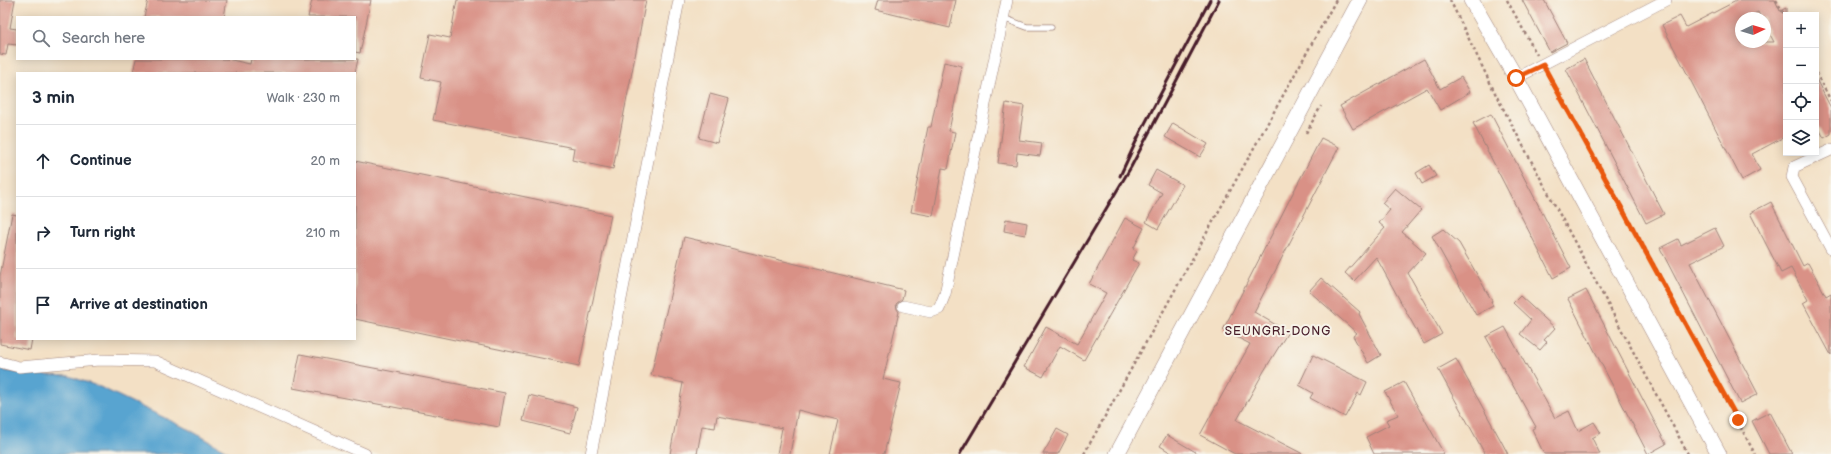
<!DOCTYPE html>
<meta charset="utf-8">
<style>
body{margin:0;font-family:"Balsamiq Sans",sans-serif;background:#f6f6f7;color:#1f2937}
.controls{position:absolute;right:12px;top:12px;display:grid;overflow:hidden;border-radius:0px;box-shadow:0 2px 10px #0003}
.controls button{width:36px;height:36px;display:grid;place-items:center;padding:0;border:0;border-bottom:1px solid #e0e1e3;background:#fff;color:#1f2937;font:20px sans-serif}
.compass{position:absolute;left:1735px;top:12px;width:36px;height:36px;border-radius:50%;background:#fff;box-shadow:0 2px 10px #0003;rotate:86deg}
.stop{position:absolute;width:12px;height:12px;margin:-9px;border:3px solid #ea580c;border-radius:50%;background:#fff}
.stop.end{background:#ea580c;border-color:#fff;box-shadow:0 1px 4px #0008}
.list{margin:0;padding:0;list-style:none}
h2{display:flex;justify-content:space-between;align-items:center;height:52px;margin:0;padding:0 16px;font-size:17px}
h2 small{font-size:13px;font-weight:400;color:#747a83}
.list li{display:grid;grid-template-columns:26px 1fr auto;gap:12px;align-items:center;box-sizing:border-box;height:72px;padding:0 16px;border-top:1px solid #e0e1e3}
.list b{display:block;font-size:15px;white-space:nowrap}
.list em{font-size:13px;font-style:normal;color:#747a83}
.icon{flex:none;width:22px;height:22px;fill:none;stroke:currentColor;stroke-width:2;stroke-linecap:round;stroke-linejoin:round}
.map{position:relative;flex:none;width:1831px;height:454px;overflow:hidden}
.search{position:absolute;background:#fff;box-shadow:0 2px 10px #0003;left:16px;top:16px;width:340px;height:44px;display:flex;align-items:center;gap:10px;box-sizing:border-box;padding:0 14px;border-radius:0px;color:#747a83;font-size:15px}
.panel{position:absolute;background:#fff;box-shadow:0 2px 10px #0003;left:16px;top:72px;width:340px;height:268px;border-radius:0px}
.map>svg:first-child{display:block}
</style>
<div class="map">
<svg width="1831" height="454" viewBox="0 0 1831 454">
<rect width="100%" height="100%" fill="#f7f3e8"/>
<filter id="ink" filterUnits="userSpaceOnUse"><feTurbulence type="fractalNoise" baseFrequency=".025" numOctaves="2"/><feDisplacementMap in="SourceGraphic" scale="8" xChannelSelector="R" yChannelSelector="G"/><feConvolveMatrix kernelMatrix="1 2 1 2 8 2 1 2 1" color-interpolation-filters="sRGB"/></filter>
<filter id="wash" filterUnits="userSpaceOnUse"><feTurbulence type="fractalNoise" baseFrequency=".012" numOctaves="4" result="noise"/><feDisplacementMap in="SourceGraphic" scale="16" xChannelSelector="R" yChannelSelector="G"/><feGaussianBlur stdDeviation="0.9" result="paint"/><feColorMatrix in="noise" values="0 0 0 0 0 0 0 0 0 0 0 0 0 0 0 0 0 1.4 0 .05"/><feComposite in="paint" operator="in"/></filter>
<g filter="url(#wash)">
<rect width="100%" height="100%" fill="#f3e0c5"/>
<polygon fill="#58a4d0" stroke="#51627e" points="0,370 27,374 69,376 100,387 188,429 232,454 0,454"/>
<g id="blocks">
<g fill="#d99186" fill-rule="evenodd">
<polygon points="0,0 15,0 10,28 17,29 17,45 8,44 6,55 0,54"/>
<polygon points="148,0 227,0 224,17 144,17"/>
<polygon points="312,0 371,0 360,53 355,52 355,17 308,17"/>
<polygon points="457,0 646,0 613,169 572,160 574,148 433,120 441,82 421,78 430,34 450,38"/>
<polygon points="878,0 956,0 950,28 875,10"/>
<polygon points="1522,0 1544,0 1567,43 1550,52"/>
<path d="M1738,0h37l5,11 6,-3v128l-34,18 8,16 -18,10 -80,-155 18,-9 6,11zM1758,12l3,6h4v7l9,17h-33v-24h5z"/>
<polygon points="136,59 227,59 250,64 251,59 358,59 355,73 133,73"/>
<polygon points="1424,59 1440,89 1461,77 1470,92 1440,110 1427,88 1353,129 1340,106"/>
<polygon points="1584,59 1664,214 1646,223 1566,69"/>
<polygon points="944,62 962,66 949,131 955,132 948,169 942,168 933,216 911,212 928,127 931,127"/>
<polygon points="1816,79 1831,108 1831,134 1824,138 1816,123"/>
<polygon points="710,94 729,99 717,143 699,138"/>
<polygon points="1006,103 1024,106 1019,140 1042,143 1040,156 1017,153 1016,165 998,163"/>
<polygon points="1491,114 1571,268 1553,278 1473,123"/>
<polygon points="1173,123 1208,144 1200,157 1165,137"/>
<polygon points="1321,138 1339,147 1254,312 1288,332 1264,371 1237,420 1303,454 1235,454 1200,435 1250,344 1223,330"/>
<polygon points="355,161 611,215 579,366 355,319"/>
<polygon points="1429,165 1436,176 1422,184 1416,173"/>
<polygon points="1156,170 1183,185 1158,229 1146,222 1162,193 1148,185"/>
<polygon points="1395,188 1421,210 1402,232 1426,253 1408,273 1442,334 1424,344 1376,257 1354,281 1345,273 1385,228 1379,223 1390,210 1382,203"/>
<polygon points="1771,202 1803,266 1808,263 1826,296 1831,293 1831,355 1803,303 1808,300 1791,268 1781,273 1750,213"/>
<polygon points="12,214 17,215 17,339 32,339 30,350 0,344 0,276"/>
<polygon points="1125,218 1144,228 1133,249 1137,251 1132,260 1139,263 1084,360 1060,346 1043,377 1024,367 1046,327 1077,344 1106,293 1089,284"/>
<polygon points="1006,219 1027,223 1025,235 1004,231"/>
<polygon points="1715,228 1724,246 1690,263 1758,394 1740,403 1660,248 1678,239 1681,245"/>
<polygon points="1443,229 1459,243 1492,301 1491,302 1493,306 1476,315 1432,236"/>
<polygon points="684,237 904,290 902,299 896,304 897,309 899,312 883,379 901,383 884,454 830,454 838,420 798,410 790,454 777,454 782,428 717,416 715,428 702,426 697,454 670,454 683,383 651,375"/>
<polygon points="1321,278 1360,312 1359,314 1381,355 1368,363 1353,336 1357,333 1309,291"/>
<polygon points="1586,290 1666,444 1648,454 1568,299"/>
<polygon points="1520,296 1555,328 1544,340 1547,342 1540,350 1520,334 1531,320 1513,303"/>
<polygon points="1505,327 1555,418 1569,411 1578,431 1594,422 1601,433 1592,438 1600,454 1544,454 1532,429 1536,427 1486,337"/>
<polygon points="300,354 505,393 499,427 293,388"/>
<polygon points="1313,355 1367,382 1361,395 1358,393 1345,417 1310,398 1313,393 1299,385"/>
<polygon points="1456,359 1500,439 1508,454 1485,454 1438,369"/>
<polygon points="1404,382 1444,454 1374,454 1366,437 1389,425 1386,420 1398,415 1385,392"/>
<polygon points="529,395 577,407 570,433 523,421"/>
<polygon points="1770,412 1792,454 1769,454 1752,421"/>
<polygon points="1057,429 1068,435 1058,454 1043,454"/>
<polygon points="1167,435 1199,454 1173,454 1160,446"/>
</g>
</g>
</g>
<g filter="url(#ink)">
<use href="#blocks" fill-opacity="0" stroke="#9e8078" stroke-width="1"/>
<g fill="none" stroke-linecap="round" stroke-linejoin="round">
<defs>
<polyline id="service" points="1003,18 1027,27 1051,27"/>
<g id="minor">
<polyline points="1516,78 1666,0"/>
<polyline points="1831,150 1794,167 1792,177 1831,249"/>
<polyline points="903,306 931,312 939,309 945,294 1007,0"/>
<polyline points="0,362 19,367 99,360 155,361 365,454"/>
<polyline points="591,454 679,0"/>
</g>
<g id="secondary">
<polyline points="1471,0 1516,78 1719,454"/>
<polyline points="1117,454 1360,0"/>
</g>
</defs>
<use href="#service" stroke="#9e8078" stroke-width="7"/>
<use href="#minor" stroke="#9e8078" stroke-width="12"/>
<use href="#secondary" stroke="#9e8078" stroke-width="16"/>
<g stroke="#9e8078" stroke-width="2.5" stroke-dasharray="3 3" stroke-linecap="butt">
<polyline points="1450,0 1497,97 1688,454"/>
<polyline points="1507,0 1537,55"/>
<polyline points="1776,0 1786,18"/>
<polyline points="1816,73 1831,101"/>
<polyline points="1548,74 1645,249 1755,454"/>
<polyline points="1306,133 1321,106"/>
<polyline points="1084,454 1336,0"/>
</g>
<use href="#service" stroke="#fff" stroke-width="5.5"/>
<use href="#minor" stroke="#fff" stroke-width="11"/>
<use href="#secondary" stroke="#fff" stroke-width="15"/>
<g stroke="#4a1f2b" stroke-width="3">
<polyline points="1120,176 1141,131 1210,0"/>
<polyline points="960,454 1131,167 1219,0"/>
</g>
</g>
</g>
<g fill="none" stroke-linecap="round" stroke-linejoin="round" filter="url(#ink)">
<polyline stroke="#ea580c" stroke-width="5" points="1516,78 1543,65 1738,420"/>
</g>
<g text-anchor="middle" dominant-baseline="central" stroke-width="4" stroke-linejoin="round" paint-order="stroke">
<g font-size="12" letter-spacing="1" fill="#4a1f2b" stroke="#f7f3e8">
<text x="1278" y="331">SEUNGRI-DONG</text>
</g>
</g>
</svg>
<div class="controls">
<button>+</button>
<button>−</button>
<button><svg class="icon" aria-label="locate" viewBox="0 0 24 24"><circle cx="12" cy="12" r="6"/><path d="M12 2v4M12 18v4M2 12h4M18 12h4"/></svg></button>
<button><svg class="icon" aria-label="layers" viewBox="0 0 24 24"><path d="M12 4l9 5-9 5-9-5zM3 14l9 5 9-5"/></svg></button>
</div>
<svg class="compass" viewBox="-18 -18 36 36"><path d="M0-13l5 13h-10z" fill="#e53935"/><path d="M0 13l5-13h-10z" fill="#747a83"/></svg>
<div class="stop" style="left:1516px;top:78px"></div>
<div class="stop end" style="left:1738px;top:420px"></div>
<div class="search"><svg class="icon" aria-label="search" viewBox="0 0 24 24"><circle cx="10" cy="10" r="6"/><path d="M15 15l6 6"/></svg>Search here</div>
<section class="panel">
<h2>3 min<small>Walk · 230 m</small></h2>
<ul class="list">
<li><svg class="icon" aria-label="ahead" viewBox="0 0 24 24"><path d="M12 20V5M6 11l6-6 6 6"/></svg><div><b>Continue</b></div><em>20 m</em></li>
<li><svg class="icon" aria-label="right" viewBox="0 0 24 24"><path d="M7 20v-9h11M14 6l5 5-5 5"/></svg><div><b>Turn right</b></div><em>210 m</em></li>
<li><svg class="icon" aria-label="arrive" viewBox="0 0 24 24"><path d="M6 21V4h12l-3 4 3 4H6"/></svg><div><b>Arrive at destination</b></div></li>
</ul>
</section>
</div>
